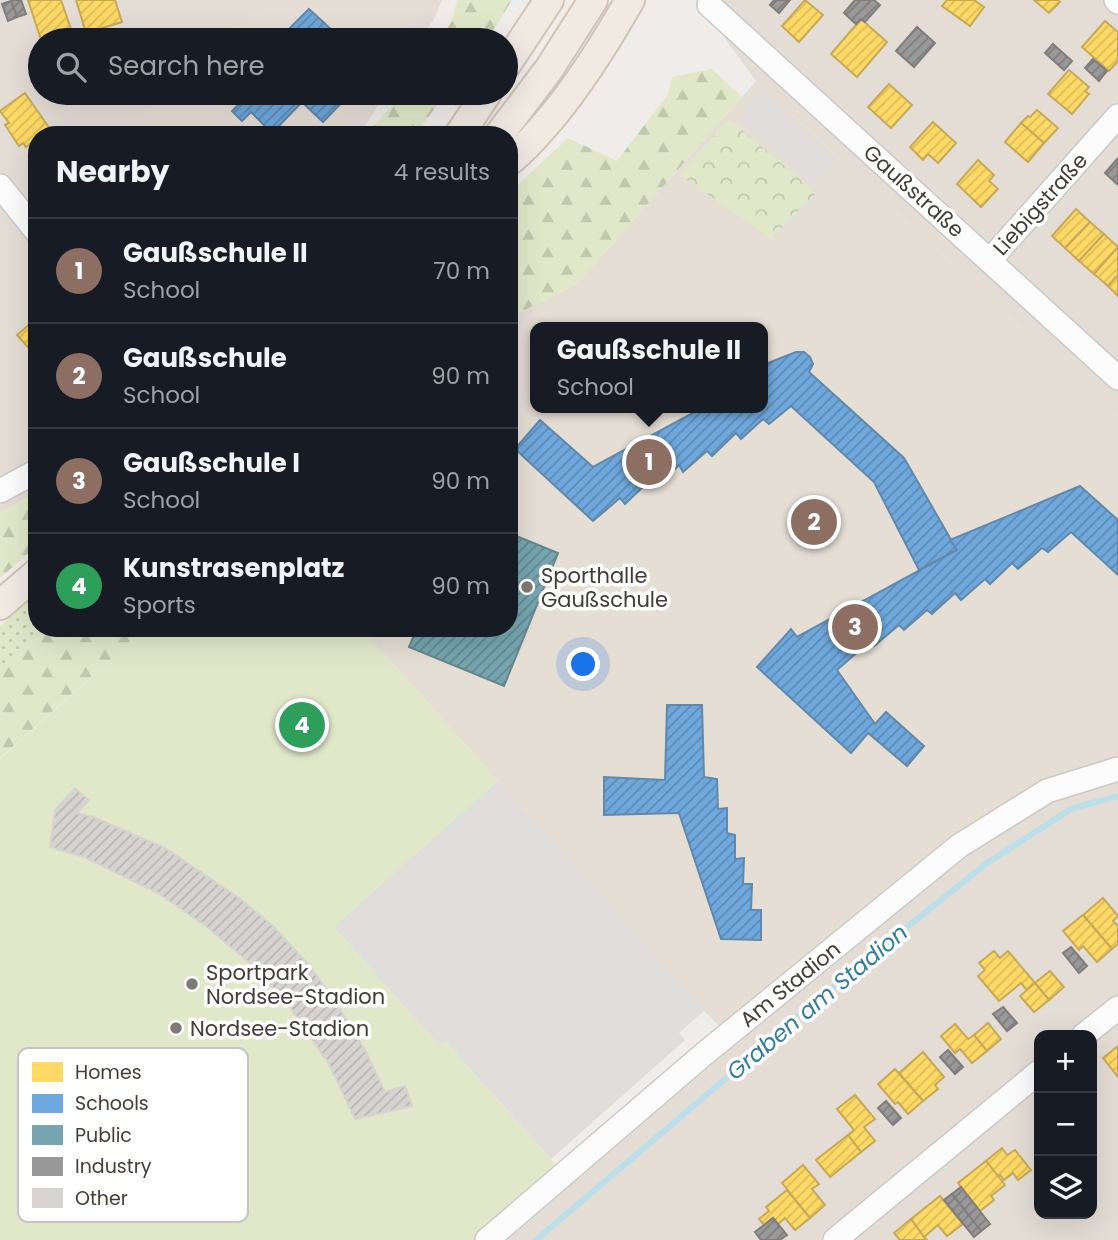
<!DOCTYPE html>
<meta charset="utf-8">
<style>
body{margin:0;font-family:Poppins,sans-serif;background:#20242c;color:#f1f3f6}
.controls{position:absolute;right:21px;bottom:21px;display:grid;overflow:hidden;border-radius:14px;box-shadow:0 7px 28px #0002}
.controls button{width:63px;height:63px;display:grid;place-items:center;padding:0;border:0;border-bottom:2px solid #363941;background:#171b24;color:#f1f3f6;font:35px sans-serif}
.you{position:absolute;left:584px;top:665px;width:24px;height:24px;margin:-18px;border:5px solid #fff;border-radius:50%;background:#1a73e8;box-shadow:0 0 0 10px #1a73e833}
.badge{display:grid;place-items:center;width:46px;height:46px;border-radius:50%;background:#807a75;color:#fff;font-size:23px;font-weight:700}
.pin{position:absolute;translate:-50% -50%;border:4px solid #fff;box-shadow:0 2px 7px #0006}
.popup{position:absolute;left:530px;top:322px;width:238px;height:91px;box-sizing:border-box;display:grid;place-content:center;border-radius:14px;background:#171b24;filter:drop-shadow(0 2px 5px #0005);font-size:23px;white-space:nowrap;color:#9ea1a6}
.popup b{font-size:26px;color:#f1f3f6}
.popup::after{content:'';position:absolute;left:50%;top:100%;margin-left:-14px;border:14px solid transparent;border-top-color:#171b24}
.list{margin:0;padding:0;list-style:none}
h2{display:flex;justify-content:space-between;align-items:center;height:91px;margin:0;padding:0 28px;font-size:30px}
h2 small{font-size:23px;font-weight:400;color:#9ea1a6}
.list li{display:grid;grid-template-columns:46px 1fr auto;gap:21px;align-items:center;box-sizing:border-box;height:105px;padding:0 28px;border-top:2px solid #363941}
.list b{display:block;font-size:26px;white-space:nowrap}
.list p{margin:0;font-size:23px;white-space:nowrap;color:#9ea1a6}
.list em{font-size:23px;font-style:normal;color:#9ea1a6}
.icon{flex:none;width:38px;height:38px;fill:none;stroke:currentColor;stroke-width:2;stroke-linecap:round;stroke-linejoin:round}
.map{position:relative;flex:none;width:1118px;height:1240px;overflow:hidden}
.search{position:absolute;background:#171b24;box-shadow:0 7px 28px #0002;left:28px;top:28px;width:490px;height:77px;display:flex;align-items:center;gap:18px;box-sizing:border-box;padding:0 24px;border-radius:38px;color:#9ea1a6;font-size:26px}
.panel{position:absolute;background:#171b24;box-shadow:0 7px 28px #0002;left:28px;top:126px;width:490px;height:511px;border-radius:28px}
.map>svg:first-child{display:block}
</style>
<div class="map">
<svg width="1118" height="1240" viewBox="0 0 1118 1240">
<defs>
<pattern id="grass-dots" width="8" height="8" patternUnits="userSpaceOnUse" patternTransform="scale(1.75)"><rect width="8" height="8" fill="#e1e8ca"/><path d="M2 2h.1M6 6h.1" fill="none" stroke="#c2c8ae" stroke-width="1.8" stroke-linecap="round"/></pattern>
<pattern id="forest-firs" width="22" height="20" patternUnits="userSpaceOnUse" patternTransform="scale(1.75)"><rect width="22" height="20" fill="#e1e8ca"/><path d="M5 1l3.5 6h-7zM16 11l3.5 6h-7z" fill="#c2c8ae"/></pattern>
<pattern id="park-crowns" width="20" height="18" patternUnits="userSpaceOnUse" patternTransform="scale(1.75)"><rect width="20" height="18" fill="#e1e8ca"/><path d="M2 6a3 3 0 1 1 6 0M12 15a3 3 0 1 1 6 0" fill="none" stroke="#c2c8ae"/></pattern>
<pattern id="homes-hatch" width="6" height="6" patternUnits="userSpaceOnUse" patternTransform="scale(1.75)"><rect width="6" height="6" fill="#ffd966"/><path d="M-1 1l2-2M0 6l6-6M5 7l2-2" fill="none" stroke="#dcbb59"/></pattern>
<pattern id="schools-hatch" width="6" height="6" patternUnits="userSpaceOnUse" patternTransform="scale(1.75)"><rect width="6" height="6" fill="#6fa8dc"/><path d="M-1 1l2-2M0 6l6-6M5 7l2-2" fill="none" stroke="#5d8ab3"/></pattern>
<pattern id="public-hatch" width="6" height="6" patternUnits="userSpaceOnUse" patternTransform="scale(1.75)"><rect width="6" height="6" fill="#76a5af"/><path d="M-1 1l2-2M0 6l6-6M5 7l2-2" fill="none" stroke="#62888f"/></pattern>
<pattern id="industry-hatch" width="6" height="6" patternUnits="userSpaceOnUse" patternTransform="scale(1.75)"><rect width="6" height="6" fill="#999"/><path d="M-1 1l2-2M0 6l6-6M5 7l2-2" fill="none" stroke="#7e7e7e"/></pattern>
<pattern id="building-hatch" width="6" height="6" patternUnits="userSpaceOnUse" patternTransform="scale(1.75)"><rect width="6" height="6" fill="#d7d3d0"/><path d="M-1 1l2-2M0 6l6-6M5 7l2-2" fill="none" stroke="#bab6b3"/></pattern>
</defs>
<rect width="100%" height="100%" fill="#efece9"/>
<g fill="#e3ddd6" fill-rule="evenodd">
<polygon points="0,0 442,0 435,17 420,40 40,40 40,93 386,93 359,135 37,135 37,492 0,513"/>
<polygon points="697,0 1118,0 1118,417 756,81"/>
<path d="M1118,760v480h-643l248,-210 233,-189zM1039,1035h53v179h-53z"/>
</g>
<g fill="#e5ded5" fill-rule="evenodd">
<polygon points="277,0 427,0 426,7 406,40 217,40 236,23"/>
<path d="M756,81l362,336v343l-73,23 -322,247 -19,-19 -343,-383h148v-310l69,-35zM535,327h228v81h-228z"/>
<polygon points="162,93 371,93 361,107 335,135 141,135 129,123"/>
</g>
<polygon fill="url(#grass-dots)" points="37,592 37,628 49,628 0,674 0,626"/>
<g fill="url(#forest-firs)">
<polygon points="457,0 512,0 487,40 440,40 452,21"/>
<polygon points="712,69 742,97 578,283 509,318 509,193 568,138 617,161 668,94 672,77"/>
<polygon points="403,93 447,93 414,135 366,135"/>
<polygon points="37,492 37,546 0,578 0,513"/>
<polygon points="49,628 146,628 0,758 0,674"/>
</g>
<polygon fill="url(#park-crowns)" points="729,119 816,193 771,239 679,174"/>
<polygon fill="#e1e8ca" points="146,628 361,628 498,781 335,928 439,1044 444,1040 559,1168 475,1240 0,1240 0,759"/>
<g fill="#e0ddda">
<polygon points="764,91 838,159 813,186 737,118"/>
<polygon points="498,781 704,1011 679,1033 685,1040 551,1159 445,1041 439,1045 334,927"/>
</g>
<g fill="url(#homes-hatch)" stroke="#c7aa58" stroke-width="2">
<polygon points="28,0 61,0 72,32 49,40 41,40"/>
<polygon points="76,0 115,0 122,22 86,33"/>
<polygon points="805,0 823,15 799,42 782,26"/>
<polygon points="947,0 974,0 984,7 970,26 942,6"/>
<polygon points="1034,0 1058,0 1060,2 1049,13"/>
<polygon points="861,19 887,42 857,77 831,54"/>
<polygon points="1105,21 1118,32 1118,61 1109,71 1082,47"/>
<polygon points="1069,70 1089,87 1085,91 1089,94 1072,114 1048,94"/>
<polygon points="889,84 912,105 891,128 868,107"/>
<polygon points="25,93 50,129 43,135 37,135 37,139 26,147 23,143 19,146 5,125 9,123 0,111"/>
<polygon points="1037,110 1058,128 1044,143 1021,123 1028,116 1030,117"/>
<polygon points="933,122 956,143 938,163 928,154 923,160 910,147"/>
<polygon points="1021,123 1044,143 1028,162 1005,142"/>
<polygon points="978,160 994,175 989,181 998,189 981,207 957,184"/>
<polygon points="1076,209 1090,222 1065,248 1052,236"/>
<polygon points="1090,222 1104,234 1079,261 1065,248"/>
<polygon points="1104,234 1118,247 1094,274 1079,261"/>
<polygon points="1118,247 1118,275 1108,286 1094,274"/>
<polygon points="1118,275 1118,296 1108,286"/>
<polygon points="37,318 37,357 17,335"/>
<polygon points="1103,898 1118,916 1113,921 1118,926 1118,944 1112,949 1083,915"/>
<polygon points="1083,915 1112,949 1097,962 1083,946 1079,950 1063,931"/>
<polygon points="994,951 1000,958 1008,951 1035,983 1027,990 1021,983 999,1001 978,976 985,970 979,963"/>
<polygon points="1050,971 1064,987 1049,1000 1035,983"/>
<polygon points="1035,983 1049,1000 1034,1012 1020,996"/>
<polygon points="988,1023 1001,1039 987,1051 974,1035"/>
<polygon points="955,1024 968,1039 974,1035 987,1051 972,1063 960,1049 955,1053 941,1036"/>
<polygon points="1118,1046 1118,1077 1103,1058"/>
<polygon points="923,1052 944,1077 935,1085 938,1089 923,1101 899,1073"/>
<polygon points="895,1069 923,1101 908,1114 898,1102 895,1104 878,1084"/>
<polygon points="855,1095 875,1119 864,1127 875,1141 861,1152 848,1135 854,1130 837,1109"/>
<polygon points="848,1135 861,1152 830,1177 816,1160"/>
<polygon points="1002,1148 1007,1155 1015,1150 1031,1170 1018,1180 1013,1173 1004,1180 1000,1175 998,1176 986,1161"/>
<polygon points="986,1161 1005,1185 991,1196 994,1200 980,1211 958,1183"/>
<polygon points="803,1165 819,1184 812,1189 825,1205 810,1218 782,1183"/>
<polygon points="787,1190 810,1218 795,1230 785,1218 778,1224 773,1218 764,1225 759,1219 769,1211 766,1207"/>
<polygon points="940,1196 963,1224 947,1236 938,1225 924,1237 911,1219"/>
<polygon points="911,1219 924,1237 927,1240 900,1240 894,1233"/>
</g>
<g fill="url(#schools-hatch)" stroke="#6288aa" stroke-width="2">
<polygon points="309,9 333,31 325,40 278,40"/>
<polygon points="258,33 266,40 251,40"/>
<polygon points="250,93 347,93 349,95 323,122 302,102 272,133 251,112 242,121 232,111"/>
<polygon points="796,352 804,352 810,357 813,364 809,372 904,458 957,550 919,570 874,482 791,406 769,424 763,419 741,439 736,433 712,456 707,451 683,472 679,465 654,488 648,482 625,504 620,498 593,521 515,449 540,420 593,467 702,408 763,408 763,365"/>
<polygon points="1080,486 1118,520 1118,575 1071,532 1048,552 1042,548 1018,569 1012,563 990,584 985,579 961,600 955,593 932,614 927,610 904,630 899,625 874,646 870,641 837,670 875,724 886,712 924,746 907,766 868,733 851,753 757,667 791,629 797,637 957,550 950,540"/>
<polygon points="667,705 702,705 704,777 717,779 718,809 727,808 727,833 735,835 735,859 744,858 743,884 752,884 751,910 761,910 761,940 721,939 679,813 604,815 604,777 665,780"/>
</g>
<polygon fill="url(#public-hatch)" stroke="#67868b" stroke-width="2" points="509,533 558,553 504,686 409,647 417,628 509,628"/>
<g fill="url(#industry-hatch)" stroke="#807d7b" stroke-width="2">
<polygon points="13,0 21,0 26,14 17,17 11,1"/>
<polygon points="774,0 790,0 779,13 770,5"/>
<polygon points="855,0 874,0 880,5 865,22 861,19 856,24 844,13"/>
<polygon points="11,1 17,17 8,21 2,4"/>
<polygon points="917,27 935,43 914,67 896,51"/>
<polygon points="1053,44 1072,61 1064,70 1045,53"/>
<polygon points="1093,59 1107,71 1099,81 1085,68"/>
<polygon points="1118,158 1118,183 1117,184 1105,173"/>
<polygon points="1071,947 1087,966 1079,973 1063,953"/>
<polygon points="1003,1007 1017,1023 1007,1031 993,1014"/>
<polygon points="948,1050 963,1067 955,1074 940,1057"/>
<polygon points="886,1101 901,1118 893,1125 878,1108"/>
<polygon points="961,1187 990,1224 981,1231 952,1194"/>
<polygon points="952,1194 981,1231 974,1237 944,1200"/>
<polygon points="773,1218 787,1235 780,1240 761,1240 755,1232"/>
</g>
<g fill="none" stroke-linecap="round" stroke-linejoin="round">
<polyline stroke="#bcdfea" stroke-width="6" points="536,1240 846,976 987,863 1071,809 1118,796"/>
</g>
<polygon fill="url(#building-hatch)" stroke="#d7d3cf" stroke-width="2" points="75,788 89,800 77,813 93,817 165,848 239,898 272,925 309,965 337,1004 366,1052 385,1092 405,1086 412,1106 355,1119 329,1064 287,1003 251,964 207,927 158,893 84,857 50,847 55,810"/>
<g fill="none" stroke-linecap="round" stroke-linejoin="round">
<defs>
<g id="minor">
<polyline points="1116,0 1118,2"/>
<polyline points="709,5 1118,378"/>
<polyline points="0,186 37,232"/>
<polyline points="990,260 1118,116"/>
<polyline points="0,491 37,471"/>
<polyline points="1084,1035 1118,1008"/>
<polyline points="487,1240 704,1054 959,846 1047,791 1118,769"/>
<polyline points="835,1240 1039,1072"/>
</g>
<g id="major">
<polyline points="506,65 549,0"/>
<polyline points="459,135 487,93"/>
<polyline points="499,135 549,69 593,0"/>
<path d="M509,161c16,-12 29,-28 42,-43 31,-37 55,-76 79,-118"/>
<polyline points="0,605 37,573"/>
</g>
</defs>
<use href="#minor" stroke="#ccc8c5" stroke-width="26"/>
<use href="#major" stroke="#d0c4b8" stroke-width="32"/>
<use href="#minor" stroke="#fdfcfc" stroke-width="23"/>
<use href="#major" stroke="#f0eae3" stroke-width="28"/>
</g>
<g fill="#807a75" stroke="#fff" stroke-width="2.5">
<circle cx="527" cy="587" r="7"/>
<circle cx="192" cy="984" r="7"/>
<circle cx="176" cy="1028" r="7"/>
</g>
<g text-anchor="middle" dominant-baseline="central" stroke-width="7" stroke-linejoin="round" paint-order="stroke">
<g font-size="21" fill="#443c36" stroke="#fff">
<text transform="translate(914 191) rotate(42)">Gaußstraße</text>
<text transform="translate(1040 204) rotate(-48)">Liebigstraße</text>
<text transform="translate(790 984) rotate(-39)">Am Stadion</text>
</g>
<g font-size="21" fill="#443c36" stroke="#fff" text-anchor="start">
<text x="541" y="575">Sporthalle<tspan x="541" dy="24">Gaußschule</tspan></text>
<text x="206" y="972">Sportpark<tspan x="206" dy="24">Nordsee-Stadion</tspan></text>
<text x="190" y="1028">Nordsee-Stadion</text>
</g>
<g font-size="23" font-style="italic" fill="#327f9a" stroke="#fff">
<text transform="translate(817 1002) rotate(-40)">Graben am Stadion</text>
</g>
</g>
<rect x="18" y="1048" width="230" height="174" rx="10" fill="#fff" stroke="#c7c4c3" stroke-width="2"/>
<rect x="32" y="1062" width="31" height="20" fill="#ffd966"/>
<rect x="32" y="1094" width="31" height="19" fill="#6fa8dc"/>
<rect x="32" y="1125" width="31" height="20" fill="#76a5af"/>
<rect x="32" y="1157" width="31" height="19" fill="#999"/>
<rect x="32" y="1188" width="31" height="20" fill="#d7d3d0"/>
<g font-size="19" fill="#443c36">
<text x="75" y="1079">Homes</text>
<text x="75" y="1110">Schools</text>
<text x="75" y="1142">Public</text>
<text x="75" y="1173">Industry</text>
<text x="75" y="1205">Other</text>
</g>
</svg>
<div class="controls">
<button>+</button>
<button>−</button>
<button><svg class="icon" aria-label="layers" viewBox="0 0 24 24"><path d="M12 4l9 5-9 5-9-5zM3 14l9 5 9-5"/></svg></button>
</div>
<div class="you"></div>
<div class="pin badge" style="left:649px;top:462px;background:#8d6e63">1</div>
<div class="popup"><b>Gaußschule II</b>School</div>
<div class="pin badge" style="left:814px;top:522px;background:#8d6e63">2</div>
<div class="pin badge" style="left:855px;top:627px;background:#8d6e63">3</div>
<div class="pin badge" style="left:302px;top:725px;background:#2e9e5b">4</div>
<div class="search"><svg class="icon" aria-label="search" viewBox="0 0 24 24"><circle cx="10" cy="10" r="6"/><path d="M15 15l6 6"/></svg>Search here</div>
<section class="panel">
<h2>Nearby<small>4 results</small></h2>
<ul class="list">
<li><span class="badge" style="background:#8d6e63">1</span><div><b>Gaußschule II</b><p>School</p></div><em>70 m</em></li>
<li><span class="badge" style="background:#8d6e63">2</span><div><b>Gaußschule</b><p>School</p></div><em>90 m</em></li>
<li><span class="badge" style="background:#8d6e63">3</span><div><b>Gaußschule I</b><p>School</p></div><em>90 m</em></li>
<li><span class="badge" style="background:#2e9e5b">4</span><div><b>Kunstrasenplatz</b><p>Sports</p></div><em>90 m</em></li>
</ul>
</section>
</div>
